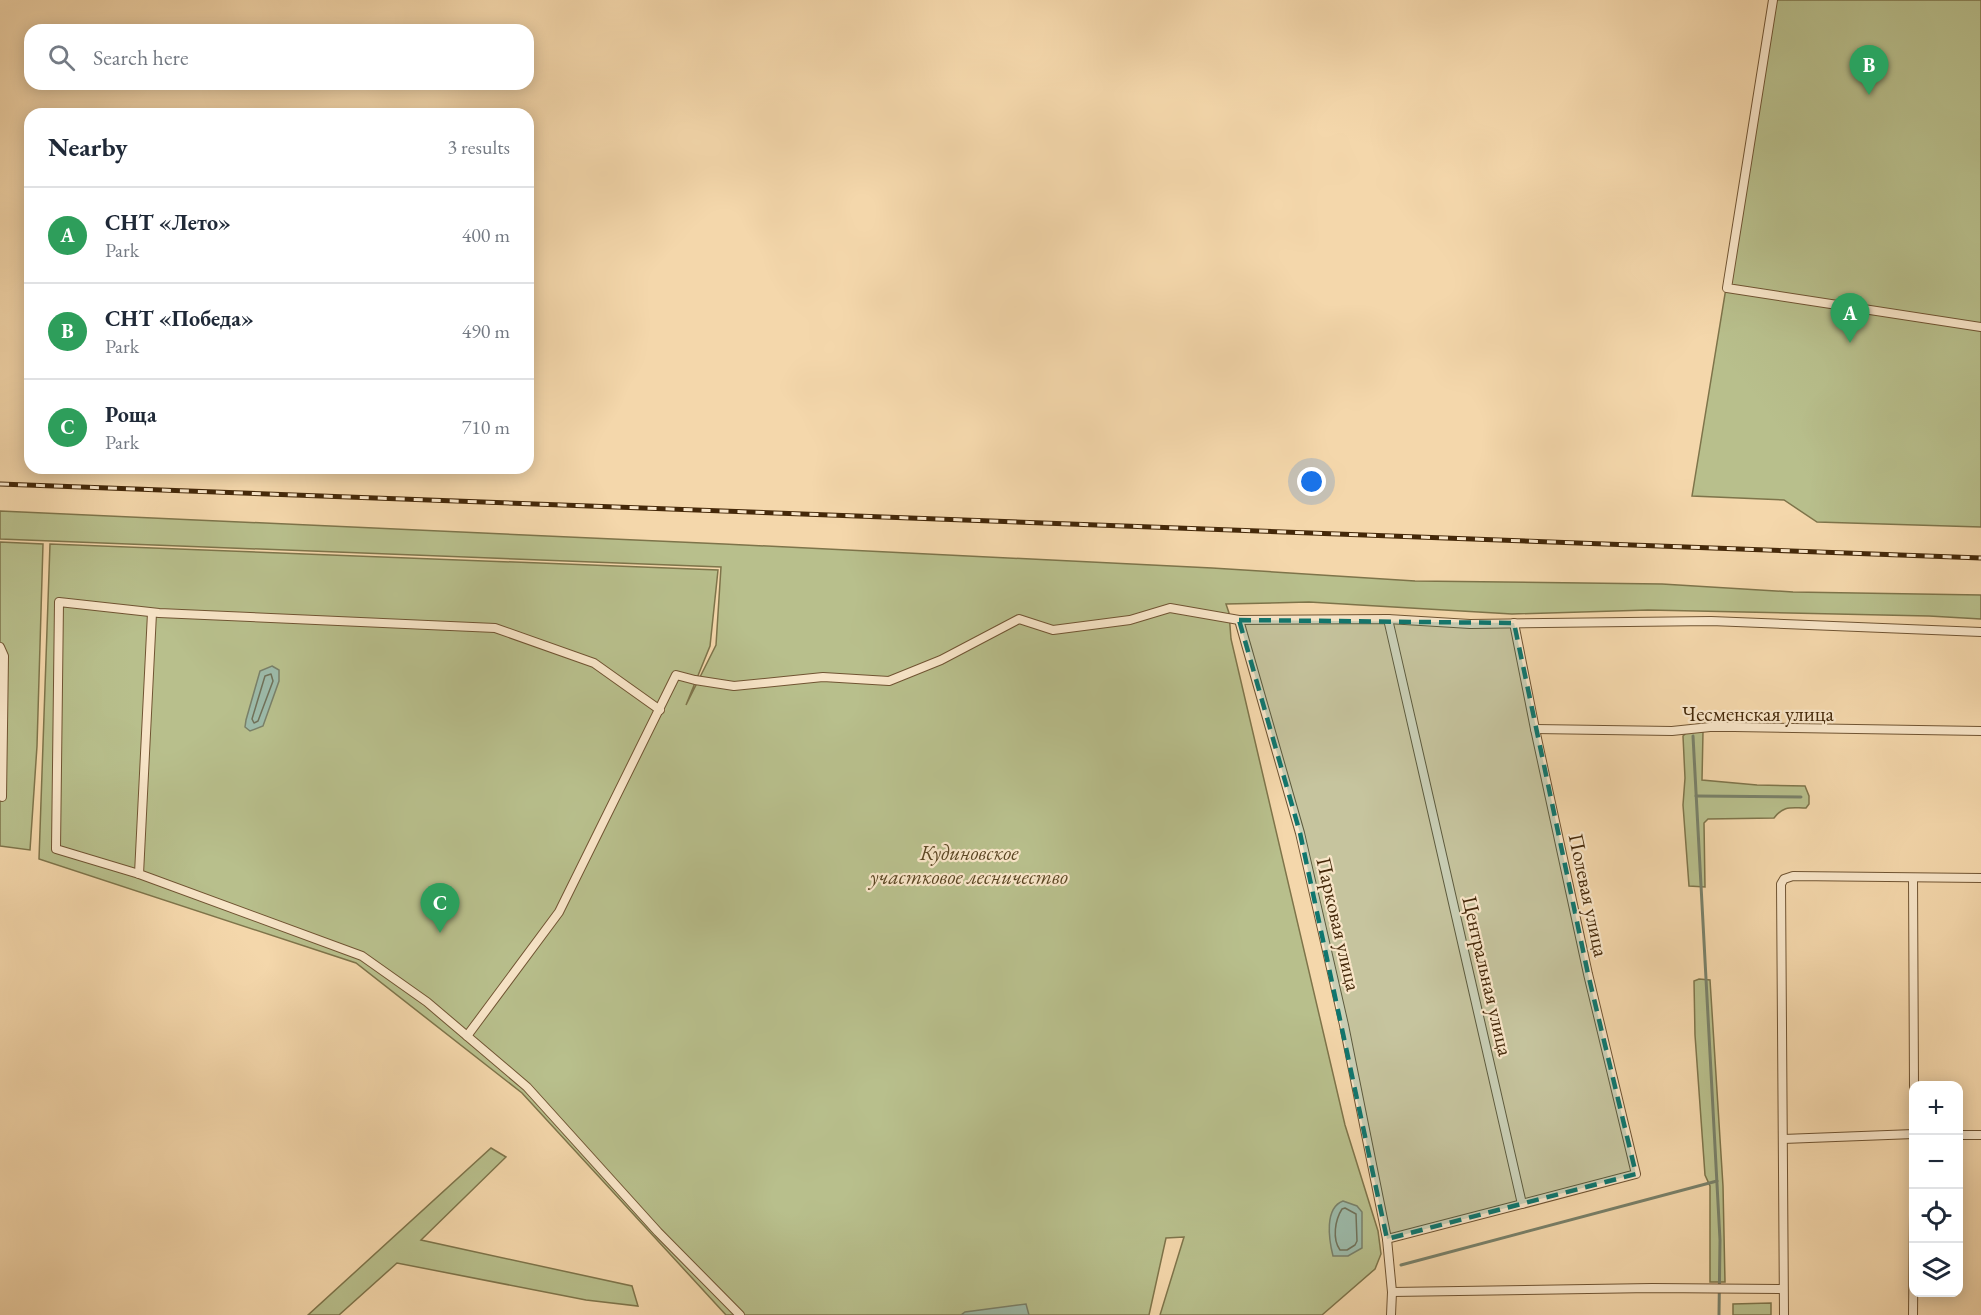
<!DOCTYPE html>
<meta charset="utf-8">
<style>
body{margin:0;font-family:"EB Garamond",serif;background:#f2f2f3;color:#1f2937}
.controls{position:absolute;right:18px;bottom:18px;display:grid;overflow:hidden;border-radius:12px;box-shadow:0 3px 15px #0003}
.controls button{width:54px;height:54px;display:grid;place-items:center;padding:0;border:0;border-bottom:2px solid #e0e1e3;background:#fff;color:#1f2937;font:30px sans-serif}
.you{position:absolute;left:1312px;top:482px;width:21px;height:21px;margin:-15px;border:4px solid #fff;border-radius:50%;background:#1a73e8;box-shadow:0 0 0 9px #1a73e833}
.badge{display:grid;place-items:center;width:39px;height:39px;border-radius:50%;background:#b45309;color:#fff;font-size:20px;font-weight:700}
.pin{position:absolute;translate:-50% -50px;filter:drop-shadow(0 2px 3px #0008)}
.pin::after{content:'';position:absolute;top:32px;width:21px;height:18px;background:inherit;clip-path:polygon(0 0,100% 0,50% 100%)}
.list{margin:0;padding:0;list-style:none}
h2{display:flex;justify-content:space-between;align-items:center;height:78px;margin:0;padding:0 24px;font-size:26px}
h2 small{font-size:20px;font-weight:400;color:#747a83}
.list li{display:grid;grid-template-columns:39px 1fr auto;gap:18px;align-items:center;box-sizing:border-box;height:96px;padding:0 24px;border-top:2px solid #e0e1e3}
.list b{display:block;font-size:22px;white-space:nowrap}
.list p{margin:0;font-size:20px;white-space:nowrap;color:#747a83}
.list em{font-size:20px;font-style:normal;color:#747a83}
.icon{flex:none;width:33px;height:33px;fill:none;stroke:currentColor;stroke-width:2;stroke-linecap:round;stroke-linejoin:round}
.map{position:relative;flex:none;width:1981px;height:1315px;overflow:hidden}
.search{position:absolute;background:#fff;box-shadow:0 3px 15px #0003;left:24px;top:24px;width:510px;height:66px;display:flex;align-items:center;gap:15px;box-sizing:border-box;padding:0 21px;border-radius:18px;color:#747a83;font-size:22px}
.panel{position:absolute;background:#fff;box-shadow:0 3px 15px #0003;left:24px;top:108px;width:510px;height:366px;border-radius:18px}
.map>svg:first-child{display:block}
</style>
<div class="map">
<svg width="1981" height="1315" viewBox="0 0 1981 1315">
<rect width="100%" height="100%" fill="#f4d7ab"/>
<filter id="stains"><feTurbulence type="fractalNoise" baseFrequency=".00333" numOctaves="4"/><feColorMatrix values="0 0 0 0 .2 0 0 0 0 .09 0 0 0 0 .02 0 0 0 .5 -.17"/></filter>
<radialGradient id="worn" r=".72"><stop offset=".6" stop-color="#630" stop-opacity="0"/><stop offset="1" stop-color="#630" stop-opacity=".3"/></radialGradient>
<g fill="#b8bf8c" stroke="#7e744a" stroke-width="1.5">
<polygon points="1773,0 1981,0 1981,527 1817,522 1784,500 1692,496"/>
<polygon points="0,511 724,544 1212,568 1415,581 1662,584 1793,592 1981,595 1981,619 1929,616 1648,610 1512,614 1309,602 1226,604 1229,613 1231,639 1345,1125 1378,1231 1381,1254 1375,1269 1322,1315 1160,1315 1184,1237 1166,1238 1149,1315 726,1315 522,1093 356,963 39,859 50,544 718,570 710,646 686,705 716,645 721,567 0,539"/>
<polygon points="0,542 43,544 37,746 30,850 0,846"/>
<path d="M1695,732h8l-1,48 55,5 48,1 4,10v8l-3,4c-15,0 -22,-3 -32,10l-66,1 -4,4 1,64 -16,-1 -6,-81 2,-27 -2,-42 3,-3z"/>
<polygon points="1699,979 1710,980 1723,1186 1725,1282 1710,1282 1710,1186 1705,1175 1695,1035 1694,981"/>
<polygon points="491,1148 506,1157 421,1240 632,1286 638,1306 586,1300 397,1263 339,1315 308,1315"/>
<polygon points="1771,1303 1771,1315 1733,1315 1733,1304"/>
</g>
<g fill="#9cbaa9" stroke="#798069" stroke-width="1.5">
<polygon points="272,666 279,670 279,681 263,726 250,731 245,727 246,720 260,671"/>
<path d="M1343,1201l14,5 5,6v36l-14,8h-15c-4,-16 -9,-48 10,-55z"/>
<polygon points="1026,1304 1029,1315 961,1315 965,1312"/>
</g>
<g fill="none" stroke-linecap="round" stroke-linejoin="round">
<g stroke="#707159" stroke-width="1.5">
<polygon points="271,674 273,681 258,721 254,723 252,719 265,676"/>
<path d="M1345,1208l11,6 1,27 -2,4 -8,5h-7c-8,-11 -5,-30 2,-41z"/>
</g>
<g stroke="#798069" stroke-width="3">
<polyline points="1693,736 1720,1240 1719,1315"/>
<polyline points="1696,796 1801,797"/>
<polyline points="1401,1265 1717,1181"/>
</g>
<defs>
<g id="street">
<polyline points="1773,0 1727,288 1981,327"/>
<polyline points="1239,620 1300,833 1344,1025 1387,1239 1392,1292 1391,1315"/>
<polyline points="1514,623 1535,729 1588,974 1636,1174 1522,1204"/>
<polyline points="0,647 4,656 2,797 0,796"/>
<polyline points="660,710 594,663 495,628 159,613 59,602 56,849 139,874 362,956 427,1002 527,1087 658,1232 740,1315"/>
<polyline points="1535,729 1672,731 1710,727 1734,727 1981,731"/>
<polyline points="139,874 152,613"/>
<polyline points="1913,878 1914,1086"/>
<polyline points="467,1036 559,912 676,675 695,680 734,686 823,677 889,681 941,660 1019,619 1053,630 1130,620 1170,608 1239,620 1388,619 1470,624 1711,621 1981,632"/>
<polyline points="1958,1135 1981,1135"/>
<polyline points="1783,1139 1914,1134"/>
<polyline points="1387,1239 1522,1204 1388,619"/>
<polyline points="1392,1292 1652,1288 1783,1289"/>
<polyline points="1784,1315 1781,884 1784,879 1793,876 1981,878"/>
<polyline points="1913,1315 1914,1214"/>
</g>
</defs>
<use href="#street" stroke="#705432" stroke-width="10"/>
<use href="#street" stroke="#f8e5c8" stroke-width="8"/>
<defs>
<polyline id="rail" points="0,484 1981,558"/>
</defs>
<use href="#rail" stroke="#442809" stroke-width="5"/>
<use href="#rail" stroke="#f8e5c8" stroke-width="3" stroke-dasharray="9" stroke-linecap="butt"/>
</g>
<path fill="#0f766e" fill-opacity="0.2" stroke="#0f766e" stroke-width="4.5" stroke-dasharray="12 8" stroke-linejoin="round" d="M1239,620l275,3 74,351 48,200 -249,65 -87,-406z"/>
<g text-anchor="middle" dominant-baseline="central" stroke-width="4.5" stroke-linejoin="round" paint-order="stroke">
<g font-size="21" fill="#442809" stroke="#f8e5c8">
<text x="1758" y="713">Чесменская улица</text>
<text transform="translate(1589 895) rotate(78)">Полевая улица</text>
<text transform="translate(1339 924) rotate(77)">Парковая улица</text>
<text transform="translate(1488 976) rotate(77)">Центральная улица</text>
</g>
<g font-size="21" font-style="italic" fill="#5b4623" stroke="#f8e5c8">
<text x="969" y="852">Кудиновское<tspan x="969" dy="24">участковое лесничество</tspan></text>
</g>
</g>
<rect width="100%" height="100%" filter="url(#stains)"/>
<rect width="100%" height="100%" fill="url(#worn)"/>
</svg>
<div class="controls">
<button>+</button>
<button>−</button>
<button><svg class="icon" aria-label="locate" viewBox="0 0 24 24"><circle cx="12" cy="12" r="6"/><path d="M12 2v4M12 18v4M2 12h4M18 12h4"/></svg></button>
<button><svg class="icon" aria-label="layers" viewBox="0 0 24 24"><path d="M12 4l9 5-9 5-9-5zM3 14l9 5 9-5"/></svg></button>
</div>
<div class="you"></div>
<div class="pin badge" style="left:1850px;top:343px;background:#2e9e5b">A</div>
<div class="pin badge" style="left:1869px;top:95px;background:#2e9e5b">B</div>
<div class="pin badge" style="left:440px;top:933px;background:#2e9e5b">C</div>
<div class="search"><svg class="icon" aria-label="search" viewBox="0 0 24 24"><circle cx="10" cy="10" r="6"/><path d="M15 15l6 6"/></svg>Search here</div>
<section class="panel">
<h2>Nearby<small>3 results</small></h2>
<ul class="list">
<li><span class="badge" style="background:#2e9e5b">A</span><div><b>СНТ «Лето»</b><p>Park</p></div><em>400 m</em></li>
<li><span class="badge" style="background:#2e9e5b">B</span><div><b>СНТ «Победа»</b><p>Park</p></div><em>490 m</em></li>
<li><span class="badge" style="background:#2e9e5b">C</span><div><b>Роща</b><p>Park</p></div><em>710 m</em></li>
</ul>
</section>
</div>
